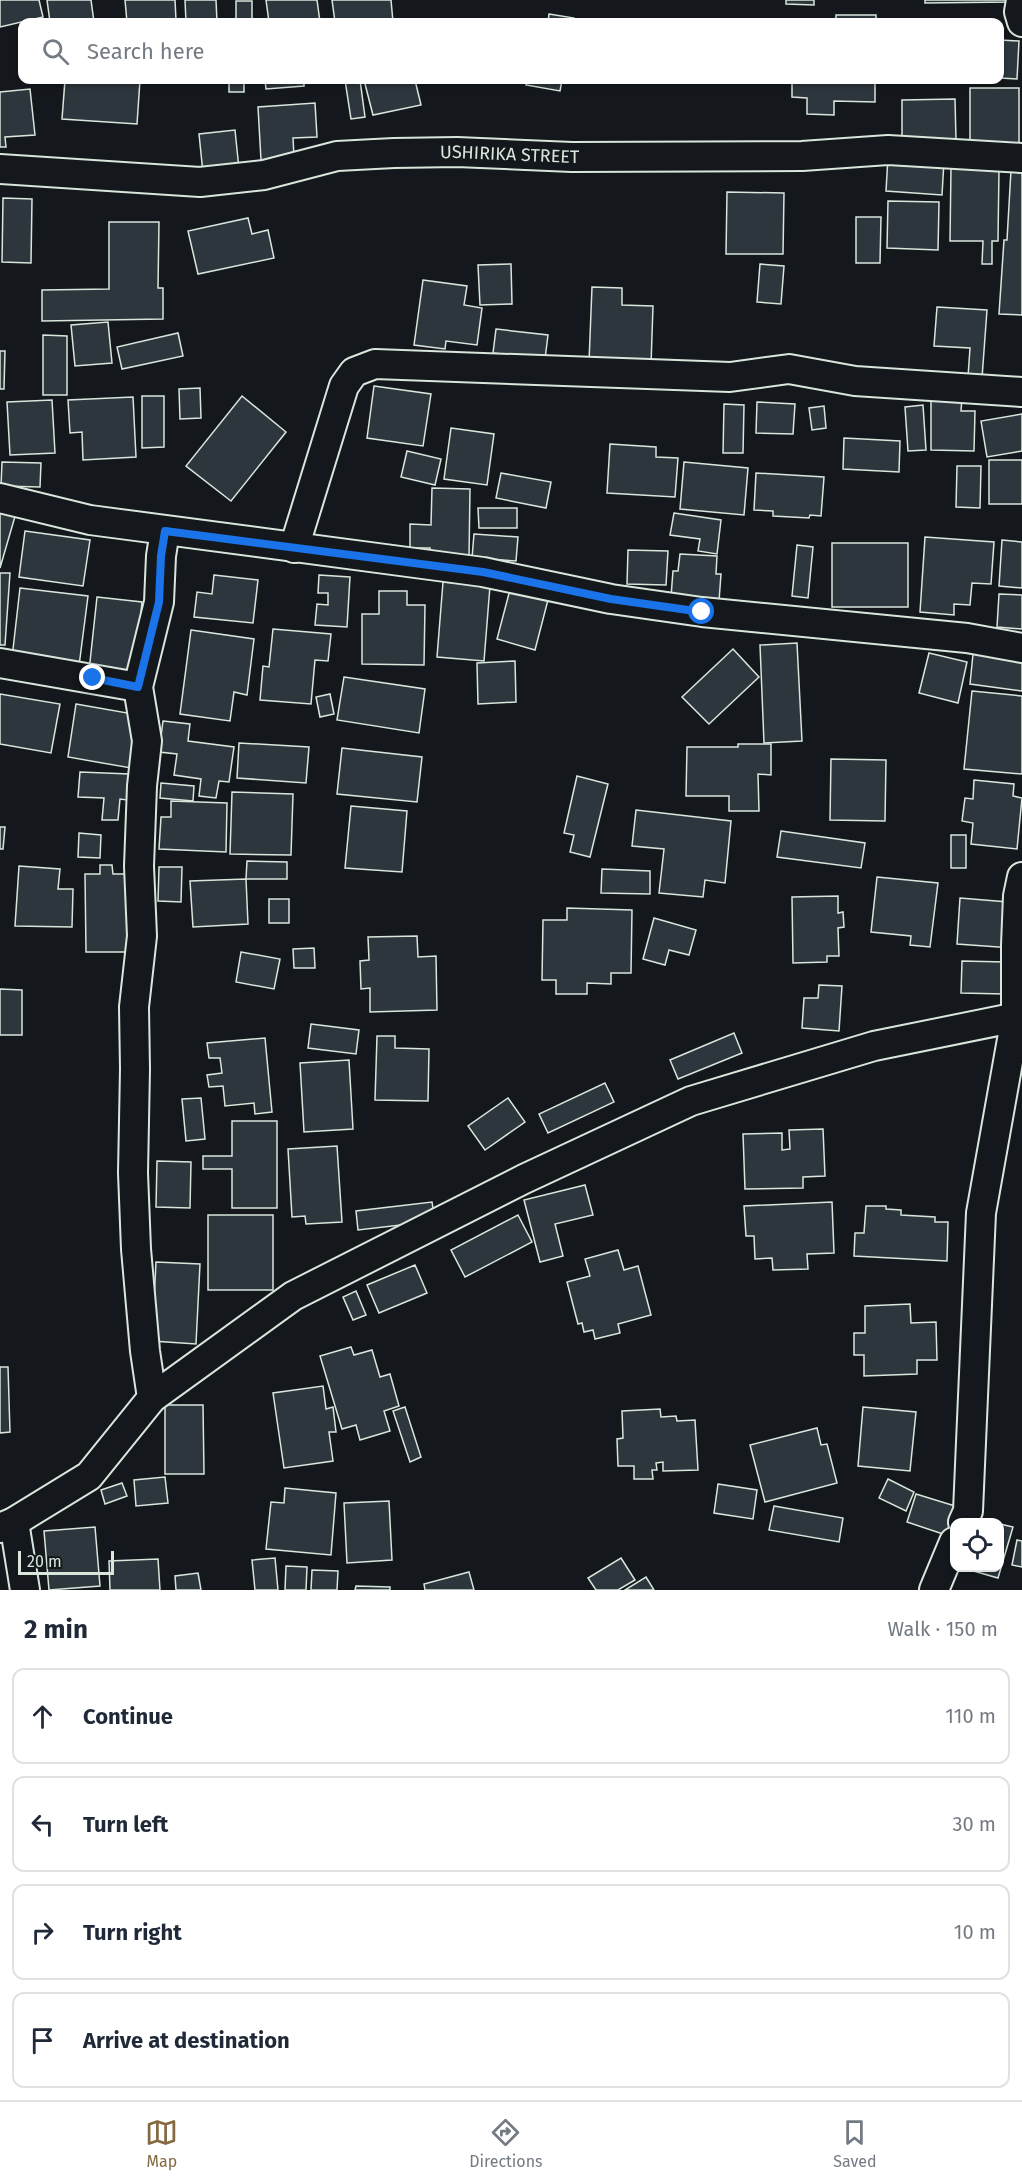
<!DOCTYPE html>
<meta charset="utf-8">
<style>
body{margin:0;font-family:"Fira Sans",sans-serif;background:#f6f6f7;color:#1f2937}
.controls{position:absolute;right:18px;bottom:18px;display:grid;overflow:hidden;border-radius:12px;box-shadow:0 2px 4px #0004}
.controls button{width:54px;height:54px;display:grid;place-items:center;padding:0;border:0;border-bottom:2px solid #e0e1e3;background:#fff;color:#1f2937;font:30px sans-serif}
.scale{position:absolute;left:18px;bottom:15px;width:96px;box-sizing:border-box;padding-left:6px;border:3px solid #d8e6dc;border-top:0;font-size:16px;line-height:21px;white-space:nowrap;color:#d8e6dc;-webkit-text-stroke:4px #14181c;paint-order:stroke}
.stop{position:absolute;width:18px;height:18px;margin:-14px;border:4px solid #1a73e8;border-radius:50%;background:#fff}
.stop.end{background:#1a73e8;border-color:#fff;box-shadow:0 2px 6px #0008}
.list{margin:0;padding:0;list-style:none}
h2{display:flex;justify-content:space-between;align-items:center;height:78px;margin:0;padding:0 24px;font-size:26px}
h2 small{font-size:20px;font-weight:400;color:#747a83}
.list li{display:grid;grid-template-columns:39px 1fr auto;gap:18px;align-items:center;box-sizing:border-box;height:96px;margin:0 12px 12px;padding:0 12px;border:2px solid #e0e1e3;border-radius:12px}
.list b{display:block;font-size:22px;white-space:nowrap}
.list em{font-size:20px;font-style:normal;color:#747a83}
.icon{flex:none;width:33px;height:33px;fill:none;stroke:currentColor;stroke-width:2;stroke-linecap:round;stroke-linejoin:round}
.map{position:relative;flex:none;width:1022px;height:1590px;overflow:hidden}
.search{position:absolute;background:#fff;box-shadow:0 2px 4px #0004;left:18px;right:18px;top:18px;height:66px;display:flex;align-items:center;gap:15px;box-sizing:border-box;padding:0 21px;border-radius:12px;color:#747a83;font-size:22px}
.sheet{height:510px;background:#fff}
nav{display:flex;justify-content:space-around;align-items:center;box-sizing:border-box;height:84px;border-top:2px solid #e0e1e3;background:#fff;font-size:16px;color:#747a83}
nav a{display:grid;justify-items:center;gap:3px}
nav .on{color:#846941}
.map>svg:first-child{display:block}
</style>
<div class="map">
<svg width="1022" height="1590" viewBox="0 0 1022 1590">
<rect width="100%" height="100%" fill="#14181c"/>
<g fill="#2c363c" stroke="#d8e6dc" stroke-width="1.5">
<polygon points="0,0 39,0 43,17 0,27"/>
<polygon points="47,0 91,0 94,22 50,22"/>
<polygon points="125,0 175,0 176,20 127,22"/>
<polygon points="185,0 216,0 217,22 186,22"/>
<polygon points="266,0 317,0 320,22 269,22"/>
<polygon points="332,0 391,0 393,22 335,22"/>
<polygon points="786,0 814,0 814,5 786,4"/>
<polygon points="925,0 1010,0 1011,2 925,3"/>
<rect x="236" y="1" width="16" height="21"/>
<polygon points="549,14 574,18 573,22 548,22"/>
<rect x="836" y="15" width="40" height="7"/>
<polygon points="1000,40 1019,41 1017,79 1000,78"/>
<polygon points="65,80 140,80 137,124 62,119"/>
<rect x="229" y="80" width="15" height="12"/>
<polygon points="265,80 304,80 304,86 266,89"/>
<polygon points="345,80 360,80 365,117 351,119"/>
<polygon points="364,80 415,80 421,105 373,115"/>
<polygon points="527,80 562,80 560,91 526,85"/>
<polygon points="792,80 875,80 875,102 834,101 834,115 807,114 807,98 792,97"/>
<rect x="970" y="88" width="49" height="56"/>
<polygon points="30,89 35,135 5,137 6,147 0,147 0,92"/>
<polygon points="955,99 956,140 902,141 902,100"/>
<polygon points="315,103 317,137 293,138 294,157 261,160 258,107"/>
<polygon points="235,130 239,169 203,173 199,134"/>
<polygon points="888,157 944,161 942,195 886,191"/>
<polygon points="951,168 999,169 998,241 992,241 992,264 982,264 983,241 950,241"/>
<polygon points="1011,170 1022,171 1022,315 999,314 1004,240 1007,240"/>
<polygon points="727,192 784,193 783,254 726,254"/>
<polygon points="3,198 32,199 31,263 2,262"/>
<polygon points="888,201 939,202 938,250 887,248"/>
<polygon points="856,217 881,217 880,263 856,263"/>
<polygon points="248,218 252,234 268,230 274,258 198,274 188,231"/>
<polygon points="109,222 159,222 158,288 163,288 163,319 42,321 42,290 109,289"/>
<polygon points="511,264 512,304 480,305 478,265"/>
<polygon points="760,264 784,266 781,304 757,302"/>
<polygon points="423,280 467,286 464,305 482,308 477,345 446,341 445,349 414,345"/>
<polygon points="592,287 622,288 622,305 653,306 651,365 589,362"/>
<polygon points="937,307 987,310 982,378 968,377 970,348 934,346"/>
<polygon points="108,322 112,363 75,366 71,325"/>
<polygon points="496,329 548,335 545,359 493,353"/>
<polygon points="178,333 183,356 122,369 117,347"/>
<polygon points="43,335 67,336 67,395 43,395"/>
<polygon points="0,351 5,351 4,389 0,389"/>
<polygon points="374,386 431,394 423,446 367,438"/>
<polygon points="200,388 201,418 180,419 179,389"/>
<polygon points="142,396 164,396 164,447 142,448"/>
<polygon points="242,396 286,432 231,501 186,466"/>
<polygon points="133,397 136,457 83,460 82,432 70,433 68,400"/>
<polygon points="931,398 962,398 961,411 975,411 974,451 931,450"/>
<polygon points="52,400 55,453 10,455 7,402"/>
<polygon points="757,402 795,404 793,434 756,433"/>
<polygon points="724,404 744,405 743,453 723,453"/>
<polygon points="923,405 926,450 908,451 905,407"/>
<polygon points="824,406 826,428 812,430 809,408"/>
<polygon points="1022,414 1022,451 987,457 981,421"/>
<polygon points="451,428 494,434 487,485 444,479"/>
<polygon points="844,438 900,441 899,472 843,469"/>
<polygon points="610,444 656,447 656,457 678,458 675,497 607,493"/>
<polygon points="407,451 441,459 435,485 401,477"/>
<rect x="989" y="460" width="33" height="44"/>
<polygon points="2,462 41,463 40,487 1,486"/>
<polygon points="684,462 748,468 744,515 680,509"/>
<polygon points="957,466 981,466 980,508 956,507"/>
<polygon points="501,473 551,482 546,508 496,498"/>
<polygon points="756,473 824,477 821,516 810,515 809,518 773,516 773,511 754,510"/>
<polygon points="432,488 470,489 469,558 430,557 430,548 410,548 410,524 431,525"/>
<polygon points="0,508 16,513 0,568"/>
<polygon points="478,508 517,508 517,528 479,528"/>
<polygon points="674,513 721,520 717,554 698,551 700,539 670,535"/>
<polygon points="25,531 90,540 83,586 19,577"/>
<polygon points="474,534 518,537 516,561 472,558"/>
<polygon points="925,537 994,542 991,584 972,583 970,605 954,604 954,615 920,612"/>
<polygon points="1002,540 1022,542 1022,588 999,586"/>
<rect x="832" y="543" width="76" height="64"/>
<polygon points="797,545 813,547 808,598 792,596"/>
<polygon points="628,550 668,551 666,585 627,584"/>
<polygon points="680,554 717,556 716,574 721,574 719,601 671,597 673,571 678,571"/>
<polygon points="0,573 10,573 5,645 0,645"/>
<polygon points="214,575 258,580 253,623 194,617 197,592 212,594"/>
<polygon points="319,575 350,577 347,627 315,625 317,604 328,605 328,593 318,593"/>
<polygon points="443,582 490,586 484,661 437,657"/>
<polygon points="511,586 549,596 535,650 497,639"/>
<polygon points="20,588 88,596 79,666 12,658"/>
<polygon points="379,591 407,591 407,605 425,605 424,665 362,664 362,614 379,614"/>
<polygon points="999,594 1022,595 1022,629 997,627"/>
<polygon points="97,597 142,602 135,675 89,671"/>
<polygon points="273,629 331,634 328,661 315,660 311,704 260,700 263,666 269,667"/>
<polygon points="191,630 254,639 247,695 234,692 230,721 180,714"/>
<polygon points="797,643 802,741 764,743 760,645"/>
<polygon points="733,649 759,677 709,724 682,697"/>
<polygon points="929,653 967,662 958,703 919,693"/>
<polygon points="973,654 1022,661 1022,691 970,684"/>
<polygon points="515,661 516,702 478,704 477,663"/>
<polygon points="344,677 425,689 419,733 337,720"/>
<polygon points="972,691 1022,696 1022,774 964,769"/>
<polygon points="0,694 60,704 51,753 0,744"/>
<polygon points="330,694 334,714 320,717 316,697"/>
<polygon points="76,704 139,715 131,768 68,757"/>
<polygon points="163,721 190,724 188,741 234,747 229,782 219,781 216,798 199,796 201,779 174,775 177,754 159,752"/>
<polygon points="239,743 309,747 306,783 237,778"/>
<polygon points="738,744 771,744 771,775 758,774 759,811 729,811 729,796 686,796 687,747 738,747"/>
<polygon points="342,748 422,757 417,802 337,794"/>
<polygon points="831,759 886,760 885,821 830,820"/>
<polygon points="80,772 129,774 127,800 120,799 118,820 102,820 104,798 78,797"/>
<polygon points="577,776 608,784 590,857 570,852 574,835 564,833"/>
<polygon points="974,780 1014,784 1013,796 1022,798 1017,849 971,844 973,823 962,821 965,798 973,799"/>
<polygon points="161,783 194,786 193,801 160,798"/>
<polygon points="232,792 293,794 291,855 230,854"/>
<polygon points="171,801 227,803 226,852 159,849 161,817 171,817"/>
<polygon points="351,806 407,811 402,872 345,868"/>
<polygon points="636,810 731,821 725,883 705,880 703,897 659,893 664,849 632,846"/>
<polygon points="0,827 5,827 3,849 0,849"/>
<polygon points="781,831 865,843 861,868 777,857"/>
<polygon points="79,833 101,835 100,858 78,857"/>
<rect x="951" y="835" width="15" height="33"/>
<polygon points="247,861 287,862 287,879 246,879"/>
<polygon points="100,865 112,865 113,874 135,874 136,952 86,952 85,874 100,874"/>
<polygon points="19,866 60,869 58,889 73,889 72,927 15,926"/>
<polygon points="159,867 182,867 181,902 158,901"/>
<polygon points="602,869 650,871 650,894 601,893"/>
<polygon points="877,877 938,883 930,947 910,945 911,936 871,932"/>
<polygon points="246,879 248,924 193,927 190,881"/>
<polygon points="838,896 838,913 843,912 844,927 838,928 839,956 827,956 827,962 793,963 792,897"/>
<polygon points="960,898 1008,902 1012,948 957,944"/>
<rect x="269" y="899" width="20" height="24"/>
<polygon points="567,908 632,910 631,973 611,973 611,984 587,983 587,994 556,994 556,980 542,980 543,920 567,920"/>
<polygon points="654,918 696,930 689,955 669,950 665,965 643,959"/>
<polygon points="417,936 418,957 436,956 437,1010 370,1012 370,988 361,989 360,961 369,960 368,937"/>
<polygon points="314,948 315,968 294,968 293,949"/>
<polygon points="241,952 280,959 274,989 236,982"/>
<polygon points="962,961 1005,962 1005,994 961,993"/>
<polygon points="819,985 842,986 839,1031 802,1028 804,998 818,998"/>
<polygon points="0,989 22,990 22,1035 0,1035"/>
<polygon points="311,1024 359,1030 356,1054 308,1048"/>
<polygon points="734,1033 742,1053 678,1079 670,1060"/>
<polygon points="377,1036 395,1036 395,1048 429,1049 428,1101 375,1100"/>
<polygon points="265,1038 272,1112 255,1114 254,1103 225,1106 223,1086 209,1087 207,1075 222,1073 220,1058 209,1058 207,1043"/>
<polygon points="349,1060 353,1129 304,1132 300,1063"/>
<polygon points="605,1083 614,1102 548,1133 539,1114"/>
<polygon points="201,1098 205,1139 186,1141 182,1099"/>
<polygon points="508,1098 525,1122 485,1150 468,1126"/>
<polygon points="232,1121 277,1121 277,1208 232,1208 232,1169 203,1169 203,1156 232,1156"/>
<polygon points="823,1129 825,1176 803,1177 803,1188 745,1189 743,1134 782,1133 782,1150 790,1149 789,1130"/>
<polygon points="337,1146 342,1222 306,1224 305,1216 292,1217 288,1149"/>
<polygon points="157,1161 191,1162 190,1208 156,1207"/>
<polygon points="585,1185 593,1215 555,1224 563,1256 540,1262 524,1200"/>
<polygon points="432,1202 435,1221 358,1230 356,1211"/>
<polygon points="832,1202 834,1253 807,1254 808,1269 773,1270 772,1258 755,1259 754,1236 746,1236 744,1206"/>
<polygon points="866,1206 886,1206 886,1209 901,1210 901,1215 935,1217 935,1222 948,1222 947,1261 854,1256 855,1233 864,1233"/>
<rect x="208" y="1215" width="65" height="75"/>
<polygon points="518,1215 532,1242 465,1277 451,1250"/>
<polygon points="618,1250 624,1270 638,1266 651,1315 618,1324 620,1333 595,1339 593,1330 584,1332 582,1323 578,1324 567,1282 590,1276 585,1259"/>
<polygon points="156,1262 200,1264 196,1344 152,1341"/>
<polygon points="415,1265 427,1293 379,1313 367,1285"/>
<polygon points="356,1291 366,1315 353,1320 343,1297"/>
<polygon points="910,1304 911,1323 936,1322 937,1360 917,1360 917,1374 864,1376 864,1355 854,1355 854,1333 865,1333 865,1306"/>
<polygon points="351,1347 354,1355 372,1350 380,1377 390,1374 399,1406 384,1411 390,1431 360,1440 356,1425 342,1429 320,1356"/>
<polygon points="0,1367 8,1367 10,1432 0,1433"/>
<polygon points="323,1386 326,1409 333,1407 336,1432 329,1432 333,1461 284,1468 273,1393"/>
<polygon points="165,1405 203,1405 204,1474 165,1474"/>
<polygon points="405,1407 421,1457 410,1462 393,1411"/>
<polygon points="863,1407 916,1412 910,1471 858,1466"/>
<polygon points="660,1409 661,1417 676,1416 677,1421 695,1420 698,1470 663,1471 663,1462 656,1463 657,1470 652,1470 653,1479 634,1479 634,1466 618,1466 617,1439 623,1438 622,1411"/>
<polygon points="817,1428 821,1445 827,1444 837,1483 765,1502 750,1445"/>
<polygon points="165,1477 168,1503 136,1506 134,1480"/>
<polygon points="888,1479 914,1492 906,1511 879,1498"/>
<polygon points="122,1483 127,1496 105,1504 101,1490"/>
<polygon points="718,1484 757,1490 753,1519 714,1513"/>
<polygon points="285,1488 336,1493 331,1555 266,1549 271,1502 284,1503"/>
<polygon points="916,1494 955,1506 946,1535 907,1522"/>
<polygon points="389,1501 392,1560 347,1563 344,1503"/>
<polygon points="774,1506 843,1518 839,1542 769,1530"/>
<polygon points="1000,1524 1013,1527 998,1578 970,1570 971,1568 1000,1568"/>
<polygon points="95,1527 100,1586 49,1590 44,1531"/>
<polygon points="1017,1540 1022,1541 1022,1567 1012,1565"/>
<polygon points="275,1558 278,1590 255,1590 252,1560"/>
<polygon points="621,1558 635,1580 618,1590 596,1590 588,1578"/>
<polygon points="158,1559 160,1590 110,1590 109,1561"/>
<polygon points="286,1566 307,1567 306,1590 285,1590"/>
<polygon points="312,1570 338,1571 337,1590 311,1590"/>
<polygon points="469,1572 474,1590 425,1590 424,1584"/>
<polygon points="198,1573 201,1590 176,1590 175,1576"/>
<polygon points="646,1577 654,1590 625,1590"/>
<polygon points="356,1586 390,1587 390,1590 355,1590"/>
</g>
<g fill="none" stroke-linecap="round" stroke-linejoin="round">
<defs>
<g id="street">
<polyline points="1021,0 1019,12 1022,22"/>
<path id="s1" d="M0,169l200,13 64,-7 73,-19 57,-3 63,-1 115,5 230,-1 86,-6 134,8"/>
<polyline points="0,498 90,520 483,572 611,599 702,612 967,638 1022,648"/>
<polyline points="294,548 344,386 354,372 375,364 730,377 789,369 855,381 1022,392"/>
<polyline points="0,663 138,687"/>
<polyline points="152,1398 145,1351 136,1249 133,1173 135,1069 134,1007 142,936 139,866 142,786 147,741 138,687 159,602 161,556 165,531"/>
<polyline points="14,1522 25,1590"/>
<polyline points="963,1522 968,1511 981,1213 1016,1017 1016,945 1018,896 1022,877"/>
<polyline points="0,1528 14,1522 89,1476 152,1398 293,1296 524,1179 691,1101 874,1046 1022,1016"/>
<polyline points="934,1590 954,1542"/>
</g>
</defs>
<use href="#street" stroke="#d8e6dc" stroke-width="32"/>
<use href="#street" stroke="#14181c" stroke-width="28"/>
</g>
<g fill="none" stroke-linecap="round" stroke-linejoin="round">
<polyline stroke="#1a73e8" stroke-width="8" points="93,678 138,687 159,602 161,556 165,531 483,572 611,599 702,612"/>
</g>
<g text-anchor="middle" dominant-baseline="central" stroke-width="4.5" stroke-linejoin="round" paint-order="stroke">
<g font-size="18" fill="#d8e6dc" stroke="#14181c">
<text stroke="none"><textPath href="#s1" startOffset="513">USHIRIKA STREET</textPath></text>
</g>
</g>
</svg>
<div class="controls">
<button><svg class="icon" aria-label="locate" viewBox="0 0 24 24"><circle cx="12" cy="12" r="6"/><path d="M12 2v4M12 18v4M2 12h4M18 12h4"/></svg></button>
</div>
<div class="scale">20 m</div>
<div class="stop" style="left:702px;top:612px"></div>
<div class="stop end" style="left:93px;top:678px"></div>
<div class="search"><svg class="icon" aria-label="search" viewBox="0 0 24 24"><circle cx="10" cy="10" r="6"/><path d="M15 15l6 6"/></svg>Search here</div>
</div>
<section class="sheet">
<h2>2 min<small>Walk · 150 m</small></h2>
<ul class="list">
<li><svg class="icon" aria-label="ahead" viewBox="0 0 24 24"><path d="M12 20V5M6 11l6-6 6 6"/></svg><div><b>Continue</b></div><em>110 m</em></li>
<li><svg class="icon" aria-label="left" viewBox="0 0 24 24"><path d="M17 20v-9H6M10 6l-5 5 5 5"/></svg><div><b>Turn left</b></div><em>30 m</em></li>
<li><svg class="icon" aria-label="right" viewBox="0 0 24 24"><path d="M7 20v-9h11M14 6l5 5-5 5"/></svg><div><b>Turn right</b></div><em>10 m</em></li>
<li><svg class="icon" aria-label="arrive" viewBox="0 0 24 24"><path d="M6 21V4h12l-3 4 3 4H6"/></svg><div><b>Arrive at destination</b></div></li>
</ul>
</section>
<nav>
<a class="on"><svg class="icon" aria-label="map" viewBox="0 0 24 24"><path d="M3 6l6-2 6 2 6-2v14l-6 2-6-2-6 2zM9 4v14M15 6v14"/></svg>Map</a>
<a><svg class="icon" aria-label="directions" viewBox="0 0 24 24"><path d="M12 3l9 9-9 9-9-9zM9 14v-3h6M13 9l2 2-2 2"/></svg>Directions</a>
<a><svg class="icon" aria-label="saved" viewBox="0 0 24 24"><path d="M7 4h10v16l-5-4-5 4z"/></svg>Saved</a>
</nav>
